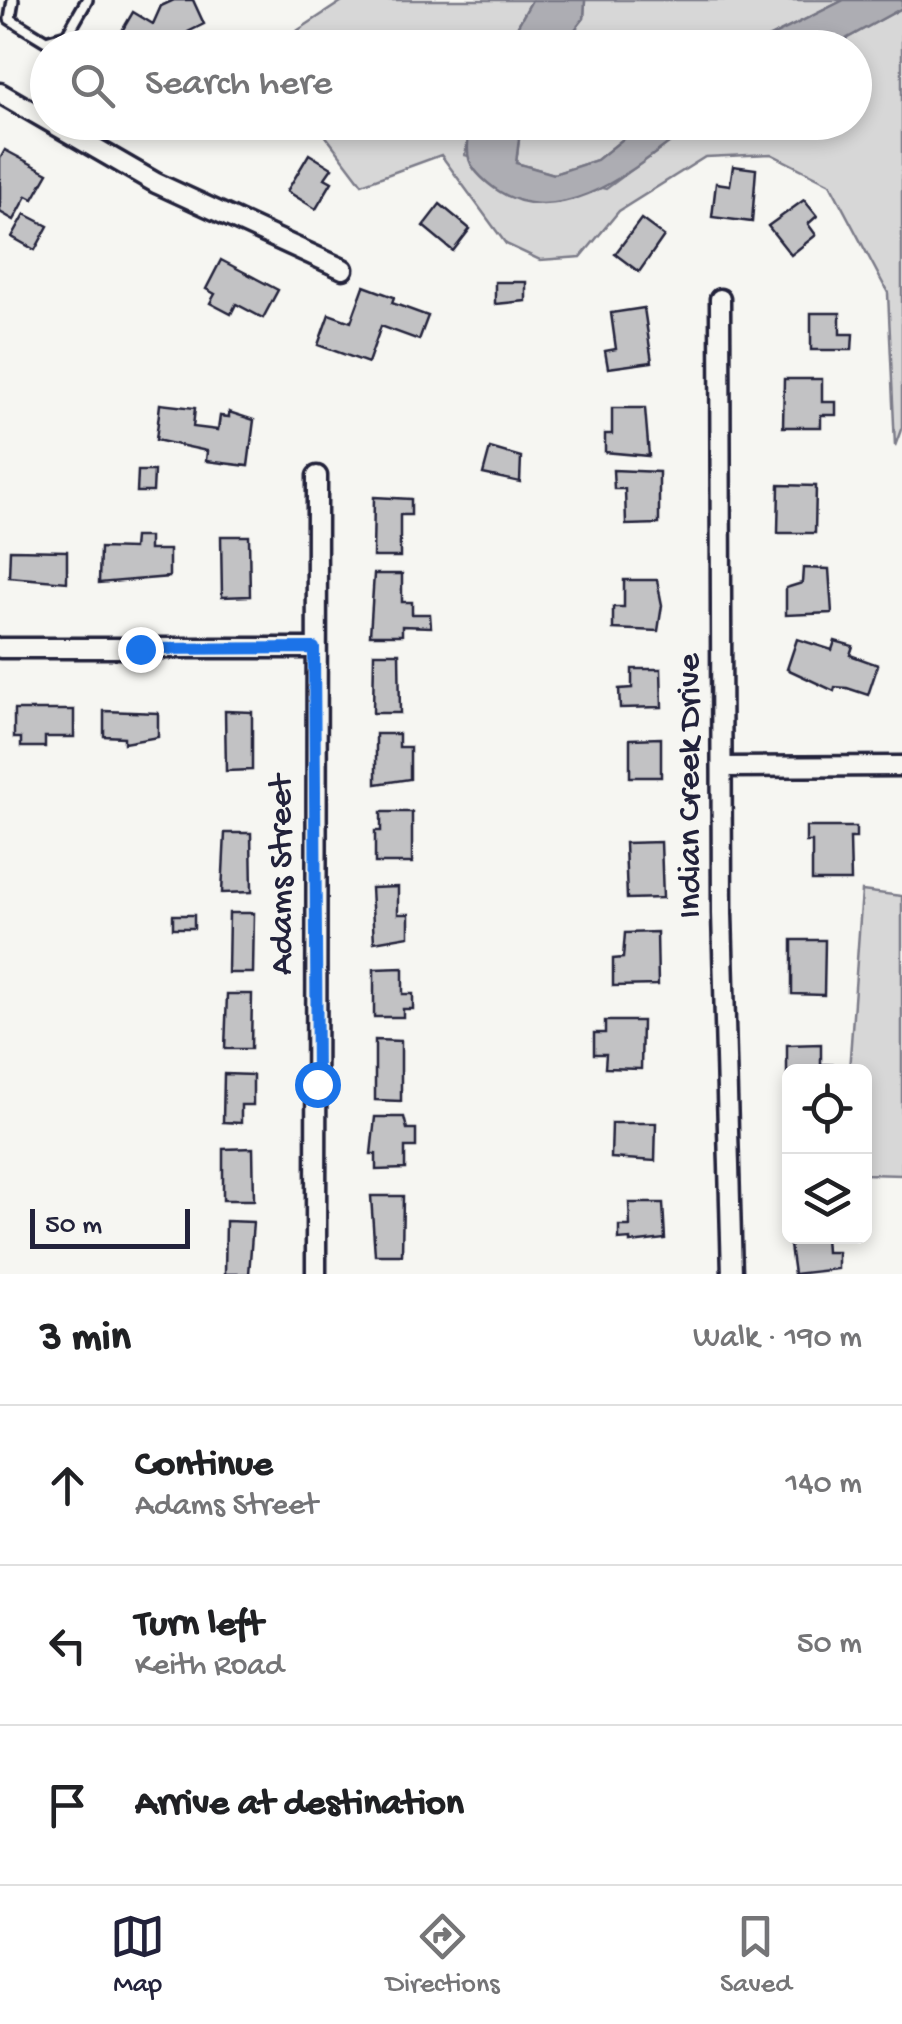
<!DOCTYPE html>
<meta charset="utf-8">
<style>
body{margin:0;font-family:"Gochi Hand",sans-serif;background:#f6f6f6;color:#202124}
.controls{position:absolute;right:30px;bottom:30px;display:grid;overflow:hidden;border-radius:15px;box-shadow:0 5px 15px #0003}
.controls button{width:90px;height:90px;display:grid;place-items:center;padding:0;border:0;border-bottom:2px solid #e0e0e0;background:#fff;color:#202124;font:50px sans-serif}
.scale{position:absolute;left:30px;bottom:25px;width:160px;box-sizing:border-box;padding-left:10px;border:5px solid #22223b;border-top:0;font-size:28px;line-height:35px;white-space:nowrap;color:#22223b;-webkit-text-stroke:8px #f6f6f2;paint-order:stroke}
.stop{position:absolute;width:30px;height:30px;margin:-22px;border:8px solid #1a73e8;border-radius:50%;background:#fff}
.stop.end{background:#1a73e8;border-color:#fff;box-shadow:0 2px 10px #0008}
.list{margin:0;padding:0;list-style:none}
h2{display:flex;justify-content:space-between;align-items:center;height:130px;margin:0;padding:0 40px;font-size:42px}
h2 small{font-size:32px;font-weight:400;color:#757577}
.list li{display:grid;grid-template-columns:65px 1fr auto;gap:30px;align-items:center;box-sizing:border-box;height:160px;padding:0 40px;border-top:2px solid #e0e0e0}
.list b{display:block;font-size:38px;white-space:nowrap}
.list p{margin:0;font-size:32px;white-space:nowrap;color:#757577}
.list em{font-size:32px;font-style:normal;color:#757577}
.icon{flex:none;width:55px;height:55px;fill:none;stroke:currentColor;stroke-width:2;stroke-linecap:round;stroke-linejoin:round}
.map{position:relative;flex:none;width:902px;height:1274px;overflow:hidden}
.search{position:absolute;background:#fff;box-shadow:0 5px 15px #0003;left:30px;right:30px;top:30px;height:110px;display:flex;align-items:center;gap:25px;box-sizing:border-box;padding:0 35px;border-radius:55px;color:#757577;font-size:38px}
.sheet{height:610px;background:#fff}
nav{display:flex;justify-content:space-around;align-items:center;box-sizing:border-box;height:140px;border-top:2px solid #e0e0e0;background:#fff;font-size:28px;color:#757577}
nav a{display:grid;justify-items:center;gap:5px}
nav .on{color:#22223b}
.map>svg:first-child{display:block}
</style>
<div class="map">
<svg width="902" height="1274" viewBox="0 0 902 1274">
<rect width="100%" height="100%" fill="#f6f6f2"/>
<filter id="ink" filterUnits="userSpaceOnUse"><feTurbulence type="fractalNoise" baseFrequency=".01" numOctaves="2"/><feDisplacementMap in="SourceGraphic" scale="20" xChannelSelector="R" yChannelSelector="G"/><feConvolveMatrix kernelMatrix="1 2 1 2 8 2 1 2 1" color-interpolation-filters="sRGB"/></filter>
<g filter="url(#ink)">
<g fill="#d7d7d7" stroke="#7c7c89" stroke-width="2.5">
<polygon points="344,0 532,0 506,47 271,48"/>
<polygon points="585,0 844,0 750,47 561,48 584,18"/>
<polygon points="902,8 902,427 895,446 888,293 830,184 771,154 705,157 619,211 581,257 540,260 506,244 441,155 362,184 316,123 471,123 465,155 606,189 695,123 854,122 854,48 831,47"/>
<polygon points="521,123 643,123 597,160 554,174 516,163"/>
<polygon points="862,891 902,896 902,1175 865,1174 864,1072 849,1071"/>
</g>
<g fill="#adadb3" stroke="#757583" stroke-width="2.5">
<polygon points="532,0 585,0 584,18 561,47 506,47"/>
<polygon points="844,0 902,0 902,8 831,47 750,47"/>
<path d="M471,123h50l-5,40 38,11 43,-14 46,-37h52c-53,39 -133,114 -201,65 -28,-21 -30,-32 -23,-65z"/>
</g>
<g fill="#c2c2c4" stroke="#22223b" stroke-width="2.5">
<polygon points="174,0 193,0 204,24 188,32 182,41 193,48 112,48 133,12 153,24 161,6"/>
<polygon points="5,150 48,173 33,199 27,196 14,220 0,212 0,159"/>
<polygon points="309,154 332,168 325,178 332,182 316,209 287,191"/>
<polygon points="733,166 756,169 752,222 712,217 716,183 730,185"/>
<polygon points="804,200 817,216 808,224 816,235 791,255 768,226"/>
<polygon points="440,204 470,229 453,251 423,226"/>
<polygon points="25,214 48,226 35,250 12,237"/>
<polygon points="641,219 664,236 639,272 615,254"/>
<polygon points="221,260 278,290 263,318 236,304 231,314 210,303 215,294 206,289"/>
<polygon points="495,282 526,282 526,301 495,304"/>
<polygon points="364,286 394,297 392,303 428,316 419,340 381,326 368,363 318,345 329,314 351,322"/>
<polygon points="644,308 652,362 608,368 605,351 616,349 611,313"/>
<polygon points="811,313 840,313 840,334 853,334 852,350 811,350"/>
<polygon points="784,379 822,379 822,402 836,402 836,415 821,415 821,427 783,427"/>
<polygon points="160,404 195,408 193,427 218,430 220,416 229,417 229,412 254,420 248,466 206,461 207,451 156,440"/>
<polygon points="612,408 645,408 649,456 605,452 605,434 612,434"/>
<polygon points="490,448 521,457 520,482 483,474"/>
<polygon points="613,470 659,472 659,524 626,525 625,489 614,489"/>
<polygon points="138,471 154,471 153,492 137,492"/>
<polygon points="779,485 816,486 815,533 778,533"/>
<polygon points="374,497 411,499 411,515 400,515 400,557 373,557"/>
<polygon points="221,536 249,536 250,596 222,597"/>
<polygon points="134,537 149,537 149,550 169,550 169,577 99,583 100,548 133,549"/>
<polygon points="10,550 67,551 67,582 9,577"/>
<polygon points="803,568 829,569 832,613 786,615 786,588 802,583"/>
<polygon points="374,574 402,574 402,602 412,602 412,614 430,614 431,627 402,626 402,635 370,635"/>
<polygon points="624,580 657,580 662,605 658,631 613,629 613,607 624,607"/>
<polygon points="797,639 832,650 835,641 853,646 850,655 878,665 868,695 847,688 835,687 834,691 787,669"/>
<polygon points="374,653 399,653 400,713 373,713"/>
<polygon points="632,669 661,669 662,707 620,708 619,689 632,688"/>
<polygon points="14,710 74,710 74,737 45,737 45,747 21,747 21,738 14,738"/>
<polygon points="104,711 158,713 158,737 124,743 124,737 104,736"/>
<polygon points="225,711 252,712 252,770 226,771"/>
<polygon points="376,734 399,734 399,747 410,747 410,779 376,784"/>
<polygon points="661,738 661,777 630,777 630,739"/>
<polygon points="381,812 412,812 412,863 375,863 375,831 381,831"/>
<polygon points="806,827 856,827 856,838 850,838 851,881 812,881 812,842 806,842"/>
<polygon points="225,833 251,833 252,892 222,893"/>
<polygon points="661,842 663,898 627,899 625,843"/>
<polygon points="398,887 398,914 409,914 409,936 374,942 371,888"/>
<polygon points="229,913 254,913 253,973 228,973"/>
<rect x="173" y="915" width="21" height="13"/>
<polygon points="657,932 658,985 613,986 613,959 623,958 625,933"/>
<polygon points="792,940 825,940 824,995 792,994"/>
<polygon points="403,968 403,994 413,994 413,1009 403,1009 403,1017 374,1017 374,969"/>
<polygon points="227,994 252,994 251,1049 225,1049"/>
<polygon points="605,1021 642,1021 641,1069 605,1068 606,1054 594,1054 594,1033 605,1033"/>
<polygon points="375,1040 401,1041 401,1101 375,1100"/>
<polygon points="821,1044 821,1064 836,1065 836,1072 790,1072 787,1080 787,1045"/>
<polygon points="224,1074 253,1075 253,1105 241,1105 241,1123 223,1122"/>
<polygon points="375,1117 404,1117 407,1129 416,1129 416,1147 405,1147 405,1169 376,1170 376,1154 371,1154"/>
<polygon points="612,1123 656,1123 655,1161 611,1158"/>
<polygon points="253,1148 254,1200 223,1200 223,1149"/>
<polygon points="371,1196 403,1196 402,1255 375,1255"/>
<polygon points="629,1203 663,1203 665,1239 630,1243 630,1239 619,1240 619,1226 630,1226"/>
<polygon points="226,1221 253,1222 249,1274 225,1274"/>
<polygon points="825,1236 826,1252 838,1252 838,1269 794,1274 789,1238"/>
</g>
<g fill="none" stroke-linecap="round" stroke-linejoin="round">
<defs>
<polyline id="lane" points="13,0 10,19 46,41 67,35 87,0"/>
<g id="street">
<polyline points="0,93 156,183 343,269"/>
<polyline points="720,299 722,913 732,1274"/>
<polyline points="0,648 314,648"/>
<polyline points="722,767 902,766"/>
<polyline points="316,1274 317,476"/>
</g>
</defs>
<use href="#lane" stroke="#22223b" stroke-width="16"/>
<use href="#street" stroke="#22223b" stroke-width="25"/>
<use href="#lane" stroke="#f6f6f2" stroke-width="9"/>
<use href="#street" stroke="#f6f6f2" stroke-width="18"/>
</g>
</g>
<g fill="none" stroke-linecap="round" stroke-linejoin="round" filter="url(#ink)">
<polyline stroke="#1a73e8" stroke-width="12" points="140,649 314,648 317,1084"/>
</g>
<g text-anchor="middle" dominant-baseline="central" stroke-width="9" stroke-linejoin="round" paint-order="stroke">
<g font-size="35" fill="#22223b" stroke="#f6f6f2">
<text transform="translate(691 786) rotate(-90)">Indian Creek Drive</text>
<text transform="translate(283 875) rotate(-90)">Adams Street</text>
</g>
</g>
</svg>
<div class="controls">
<button><svg class="icon" aria-label="locate" viewBox="0 0 24 24"><circle cx="12" cy="12" r="6"/><path d="M12 2v4M12 18v4M2 12h4M18 12h4"/></svg></button>
<button><svg class="icon" aria-label="layers" viewBox="0 0 24 24"><path d="M12 4l9 5-9 5-9-5zM3 14l9 5 9-5"/></svg></button>
</div>
<div class="scale">50 m</div>
<div class="stop" style="left:317px;top:1084px"></div>
<div class="stop end" style="left:140px;top:649px"></div>
<div class="search"><svg class="icon" aria-label="search" viewBox="0 0 24 24"><circle cx="10" cy="10" r="6"/><path d="M15 15l6 6"/></svg>Search here</div>
</div>
<section class="sheet">
<h2>3 min<small>Walk · 190 m</small></h2>
<ul class="list">
<li><svg class="icon" aria-label="ahead" viewBox="0 0 24 24"><path d="M12 20V5M6 11l6-6 6 6"/></svg><div><b>Continue</b><p>Adams Street</p></div><em>140 m</em></li>
<li><svg class="icon" aria-label="left" viewBox="0 0 24 24"><path d="M17 20v-9H6M10 6l-5 5 5 5"/></svg><div><b>Turn left</b><p>Keith Road</p></div><em>50 m</em></li>
<li><svg class="icon" aria-label="arrive" viewBox="0 0 24 24"><path d="M6 21V4h12l-3 4 3 4H6"/></svg><div><b>Arrive at destination</b></div></li>
</ul>
</section>
<nav>
<a class="on"><svg class="icon" aria-label="map" viewBox="0 0 24 24"><path d="M3 6l6-2 6 2 6-2v14l-6 2-6-2-6 2zM9 4v14M15 6v14"/></svg>Map</a>
<a><svg class="icon" aria-label="directions" viewBox="0 0 24 24"><path d="M12 3l9 9-9 9-9-9zM9 14v-3h6M13 9l2 2-2 2"/></svg>Directions</a>
<a><svg class="icon" aria-label="saved" viewBox="0 0 24 24"><path d="M7 4h10v16l-5-4-5 4z"/></svg>Saved</a>
</nav>
